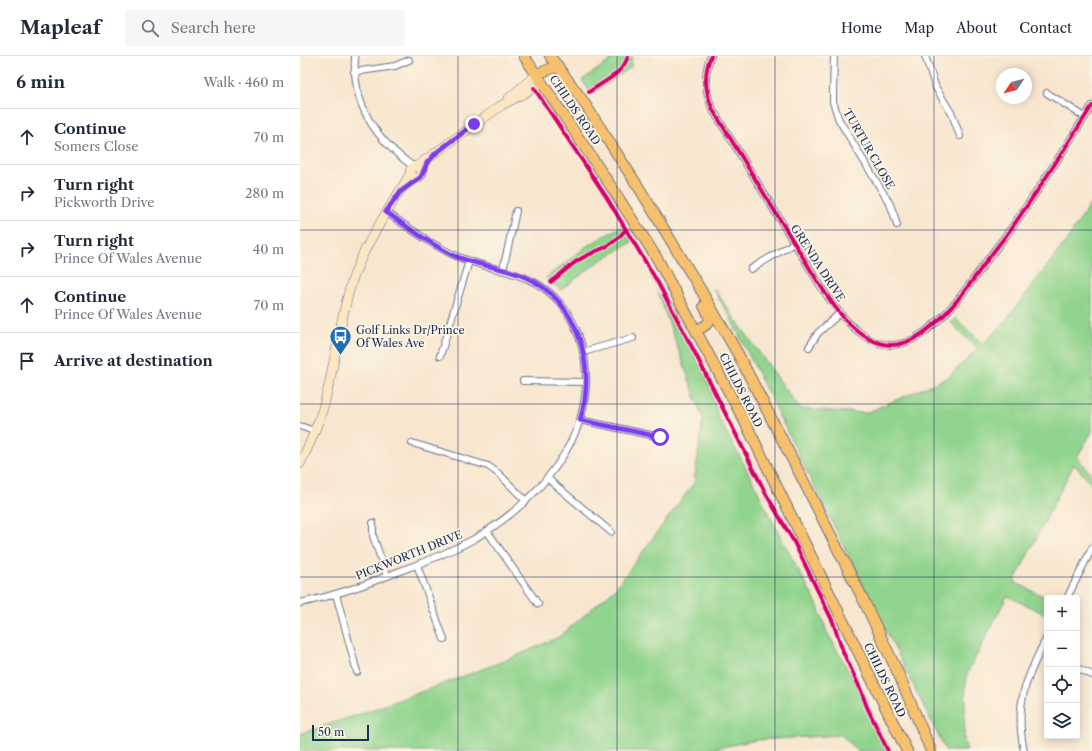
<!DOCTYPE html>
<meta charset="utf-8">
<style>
body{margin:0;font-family:"Libre Caslon Text",serif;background:#f6f6f7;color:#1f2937}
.controls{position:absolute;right:12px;bottom:12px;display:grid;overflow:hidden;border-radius:4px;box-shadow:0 2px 10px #0003}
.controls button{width:36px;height:36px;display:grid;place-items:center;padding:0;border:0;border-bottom:1px solid #e0e1e3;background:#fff;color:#1f2937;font:20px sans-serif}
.compass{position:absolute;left:696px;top:12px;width:36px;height:36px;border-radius:50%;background:#fff;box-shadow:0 2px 10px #0003;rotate:235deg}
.scale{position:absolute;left:12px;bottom:10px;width:57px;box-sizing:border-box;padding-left:4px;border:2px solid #1b2f5e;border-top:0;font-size:11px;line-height:14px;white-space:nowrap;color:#1b2f5e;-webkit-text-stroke:3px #fcf5e5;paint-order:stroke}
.stop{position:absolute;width:12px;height:12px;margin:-9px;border:3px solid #7c3aed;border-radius:50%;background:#fff}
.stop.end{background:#7c3aed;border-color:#fff;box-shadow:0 1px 4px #0008}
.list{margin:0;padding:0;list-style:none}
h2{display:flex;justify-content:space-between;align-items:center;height:52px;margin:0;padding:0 16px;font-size:17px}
h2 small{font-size:13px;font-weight:400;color:#747a83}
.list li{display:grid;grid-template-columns:26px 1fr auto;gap:12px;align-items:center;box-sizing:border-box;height:56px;padding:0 16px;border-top:1px solid #e0e1e3}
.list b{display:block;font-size:15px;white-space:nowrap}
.list p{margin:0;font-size:13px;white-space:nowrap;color:#747a83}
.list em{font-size:13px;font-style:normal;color:#747a83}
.icon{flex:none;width:22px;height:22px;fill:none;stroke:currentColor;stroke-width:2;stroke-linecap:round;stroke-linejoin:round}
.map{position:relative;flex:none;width:792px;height:695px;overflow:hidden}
header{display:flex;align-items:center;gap:24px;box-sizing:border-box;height:56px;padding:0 20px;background:#fff;border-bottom:1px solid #e0e1e3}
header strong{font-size:19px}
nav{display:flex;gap:22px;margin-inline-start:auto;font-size:14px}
.search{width:280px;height:36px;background:#f6f6f7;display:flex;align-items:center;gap:10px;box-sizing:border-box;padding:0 14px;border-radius:4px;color:#747a83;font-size:15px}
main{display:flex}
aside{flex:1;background:#fff}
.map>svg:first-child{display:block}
</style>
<header>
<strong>Mapleaf</strong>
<div class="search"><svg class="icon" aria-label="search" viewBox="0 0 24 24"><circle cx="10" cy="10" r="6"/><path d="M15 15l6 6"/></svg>Search here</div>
<nav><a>Home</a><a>Map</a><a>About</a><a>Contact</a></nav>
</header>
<main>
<aside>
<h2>6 min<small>Walk · 460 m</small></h2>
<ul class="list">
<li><svg class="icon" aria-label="ahead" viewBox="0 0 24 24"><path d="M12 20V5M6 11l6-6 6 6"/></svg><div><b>Continue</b><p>Somers Close</p></div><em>70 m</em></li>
<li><svg class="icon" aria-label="right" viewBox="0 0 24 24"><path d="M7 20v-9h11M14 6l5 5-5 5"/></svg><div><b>Turn right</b><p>Pickworth Drive</p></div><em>280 m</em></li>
<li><svg class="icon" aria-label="right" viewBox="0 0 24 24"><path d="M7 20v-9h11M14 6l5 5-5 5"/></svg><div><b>Turn right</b><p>Prince Of Wales Avenue</p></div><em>40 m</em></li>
<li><svg class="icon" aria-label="ahead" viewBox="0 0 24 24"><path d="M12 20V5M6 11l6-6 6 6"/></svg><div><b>Continue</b><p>Prince Of Wales Avenue</p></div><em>70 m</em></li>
<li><svg class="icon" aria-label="arrive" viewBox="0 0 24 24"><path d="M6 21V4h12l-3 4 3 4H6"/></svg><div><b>Arrive at destination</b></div></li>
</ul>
</aside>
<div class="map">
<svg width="792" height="695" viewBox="0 0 792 695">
<rect width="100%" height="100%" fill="#fcf5e5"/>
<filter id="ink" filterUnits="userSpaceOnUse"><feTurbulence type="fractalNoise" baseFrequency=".025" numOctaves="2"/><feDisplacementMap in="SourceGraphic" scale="8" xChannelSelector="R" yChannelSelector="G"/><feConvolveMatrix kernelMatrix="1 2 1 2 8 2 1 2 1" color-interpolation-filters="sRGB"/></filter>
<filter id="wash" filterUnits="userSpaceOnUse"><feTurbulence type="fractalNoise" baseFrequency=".012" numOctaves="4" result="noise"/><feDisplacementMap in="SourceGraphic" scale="16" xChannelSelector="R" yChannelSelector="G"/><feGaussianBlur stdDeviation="0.9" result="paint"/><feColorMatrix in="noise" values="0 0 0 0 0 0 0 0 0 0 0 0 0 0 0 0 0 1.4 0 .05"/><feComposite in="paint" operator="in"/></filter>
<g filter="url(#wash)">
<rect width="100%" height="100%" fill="#f8e6cf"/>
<g fill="#91d48d" stroke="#568276">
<polygon points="312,0 332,0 331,11 291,38 282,24 310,5"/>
<polygon points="792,145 792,376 777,401 792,419 792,429 774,408 715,524 716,527 747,542 747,559 707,540 666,620 664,685 667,695 646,695 430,261 413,232 500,353 566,357 647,322 678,293 651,267 655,262 683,288 700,272 767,184"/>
<polygon points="322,170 332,186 298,206 261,234 246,222 287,190"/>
<polygon points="351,216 385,280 409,328 418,361 445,410 481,482 517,548 527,576 557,630 587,695 557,695 541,679 456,684 402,695 0,695 0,678 63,657 159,622 214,601 259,581 315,533 394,427 403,363"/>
</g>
</g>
<g filter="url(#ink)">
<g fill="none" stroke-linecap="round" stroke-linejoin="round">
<defs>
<g id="street">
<path d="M55,0c-3,49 20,83 59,111"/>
<path d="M411,0c-8,18 -6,36 2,54l102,167c16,26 42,67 76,68 21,0 40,-17 54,-31 16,-16 29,-36 43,-55 12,-16 25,-32 36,-49 24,-34 45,-69 68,-104"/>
<polyline points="534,0 533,37 533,46 539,64 590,148 594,159 597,169"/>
<polyline points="625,0 636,32 652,58 660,80"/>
<polyline points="54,16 95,10 109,4"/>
<polyline points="747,37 785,61"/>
<polyline points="451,213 494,187"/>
<polyline points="203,214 216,155"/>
<polyline points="509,291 518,277 540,257"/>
<polyline points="283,296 333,282"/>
<polyline points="140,300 169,205"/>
<polyline points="223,325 286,326"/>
<polyline points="280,364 360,381"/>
<polyline points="0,370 14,375"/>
<polyline points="112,387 188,410 199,418 226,445"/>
<polyline points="247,422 311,476"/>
<polyline points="73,467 73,480 87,520"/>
<polyline points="187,475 238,548"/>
<polyline points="117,509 144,583"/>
<polyline points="36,538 57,616"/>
<polyline points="767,542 792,492"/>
<path d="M0,547c34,-7 68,-19 100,-32 25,-9 50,-19 74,-32 55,-32 110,-88 112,-155 1,-28 -7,-59 -26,-81 -30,-35 -67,-30 -106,-48 -24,-11 -46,-28 -68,-43"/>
<polyline points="777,612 792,619"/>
<path d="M724,695c-10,-47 2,-73 23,-114"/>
</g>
<g id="secondary">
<polyline points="209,42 237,18"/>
<circle cx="116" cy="116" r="6"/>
<polyline points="117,110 202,49 234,32 242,26"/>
<path d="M0,408c9,-18 17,-37 23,-56 13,-44 16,-90 31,-133 14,-37 36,-67 56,-101"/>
</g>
<g id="primary">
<polyline points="224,0 314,135 358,204 376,238 445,366 607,695"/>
<polyline points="250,0 281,42 341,135 402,236 438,298 503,424 563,543 599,619 631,695"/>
<polyline points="237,18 258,10"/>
<path d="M396,274c16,-6 16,-10 8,-24"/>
</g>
</defs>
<use href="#street" stroke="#686f86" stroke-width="8"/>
<use href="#secondary" stroke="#686f86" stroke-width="10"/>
<use href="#primary" stroke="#686f86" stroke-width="12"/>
<use href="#street" stroke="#fff" stroke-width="6"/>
<use href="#secondary" stroke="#fce6c4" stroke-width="9"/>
<use href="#primary" stroke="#f7c06c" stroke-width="10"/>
<defs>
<g id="cycleway">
<path d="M411,0c-8,18 -6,36 2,54l102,167c16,26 42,67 76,68 21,0 40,-17 54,-31 16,-16 29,-36 43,-55 12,-16 25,-32 36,-49 24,-34 45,-69 68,-104"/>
<polyline points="234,32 307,142 357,225 394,295 466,438 494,486 533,566 543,596 560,632 567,651 588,695"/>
<path d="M289,36c14,-10 34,-18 39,-36"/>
<path d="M251,226c9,-7 17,-15 26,-21 21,-13 33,-11 49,-32"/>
</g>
</defs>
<use href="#cycleway" stroke="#fcf5e5" stroke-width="6"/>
<use href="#cycleway" stroke="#d6006c" stroke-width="4"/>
</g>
</g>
<g fill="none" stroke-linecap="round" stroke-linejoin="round" filter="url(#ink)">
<path stroke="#7c3aed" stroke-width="5" d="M174,68l-38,29 -9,10 -6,14 -21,15 -14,20c22,15 45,33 69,44 23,10 48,11 70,21 54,23 72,91 55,143l80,17"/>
</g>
<path fill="none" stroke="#1b2f5e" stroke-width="1" stroke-opacity="0.55" d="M158,0v695M317,0v695M475,0v695M634,0v695M0,174h792M0,348h792M0,521h792"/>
<defs>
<symbol id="bus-pin" viewBox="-11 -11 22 30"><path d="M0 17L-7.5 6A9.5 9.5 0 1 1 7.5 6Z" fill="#1f6fb2" stroke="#fcf5e5"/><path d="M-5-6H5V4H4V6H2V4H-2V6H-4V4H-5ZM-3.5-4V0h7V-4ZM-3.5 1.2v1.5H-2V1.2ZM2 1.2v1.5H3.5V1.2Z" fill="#fff"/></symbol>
</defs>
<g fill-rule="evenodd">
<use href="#bus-pin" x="28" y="268" width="25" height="34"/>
</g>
<g text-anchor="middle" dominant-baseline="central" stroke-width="3.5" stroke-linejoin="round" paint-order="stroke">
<g font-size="11" fill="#1b2f5e" stroke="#fcf5e5">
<text transform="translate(275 54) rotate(56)">CHILDS ROAD</text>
<text transform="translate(569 93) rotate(60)">TURTUR CLOSE</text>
<text transform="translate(518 207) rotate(57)">GRENDA DRIVE</text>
<text transform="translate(441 334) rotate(63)">CHILDS ROAD</text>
<text transform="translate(109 499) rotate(-22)">PICKWORTH DRIVE</text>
<text transform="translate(585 624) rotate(64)">CHILDS ROAD</text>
</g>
<g font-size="11" fill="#1b2f5e" stroke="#fcf5e5" text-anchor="start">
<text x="56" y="274">Golf Links Dr/Prince<tspan x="56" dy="13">Of Wales Ave</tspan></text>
</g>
</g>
</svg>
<div class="controls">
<button>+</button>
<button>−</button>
<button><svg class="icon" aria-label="locate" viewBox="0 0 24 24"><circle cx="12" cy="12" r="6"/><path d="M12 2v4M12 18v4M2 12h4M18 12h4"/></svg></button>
<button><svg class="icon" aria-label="layers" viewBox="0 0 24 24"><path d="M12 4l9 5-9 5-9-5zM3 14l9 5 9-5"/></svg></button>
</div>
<svg class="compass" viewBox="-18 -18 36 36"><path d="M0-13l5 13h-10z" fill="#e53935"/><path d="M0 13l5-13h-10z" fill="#747a83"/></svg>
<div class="scale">50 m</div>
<div class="stop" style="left:360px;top:381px"></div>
<div class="stop end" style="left:174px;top:68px"></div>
</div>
</main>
